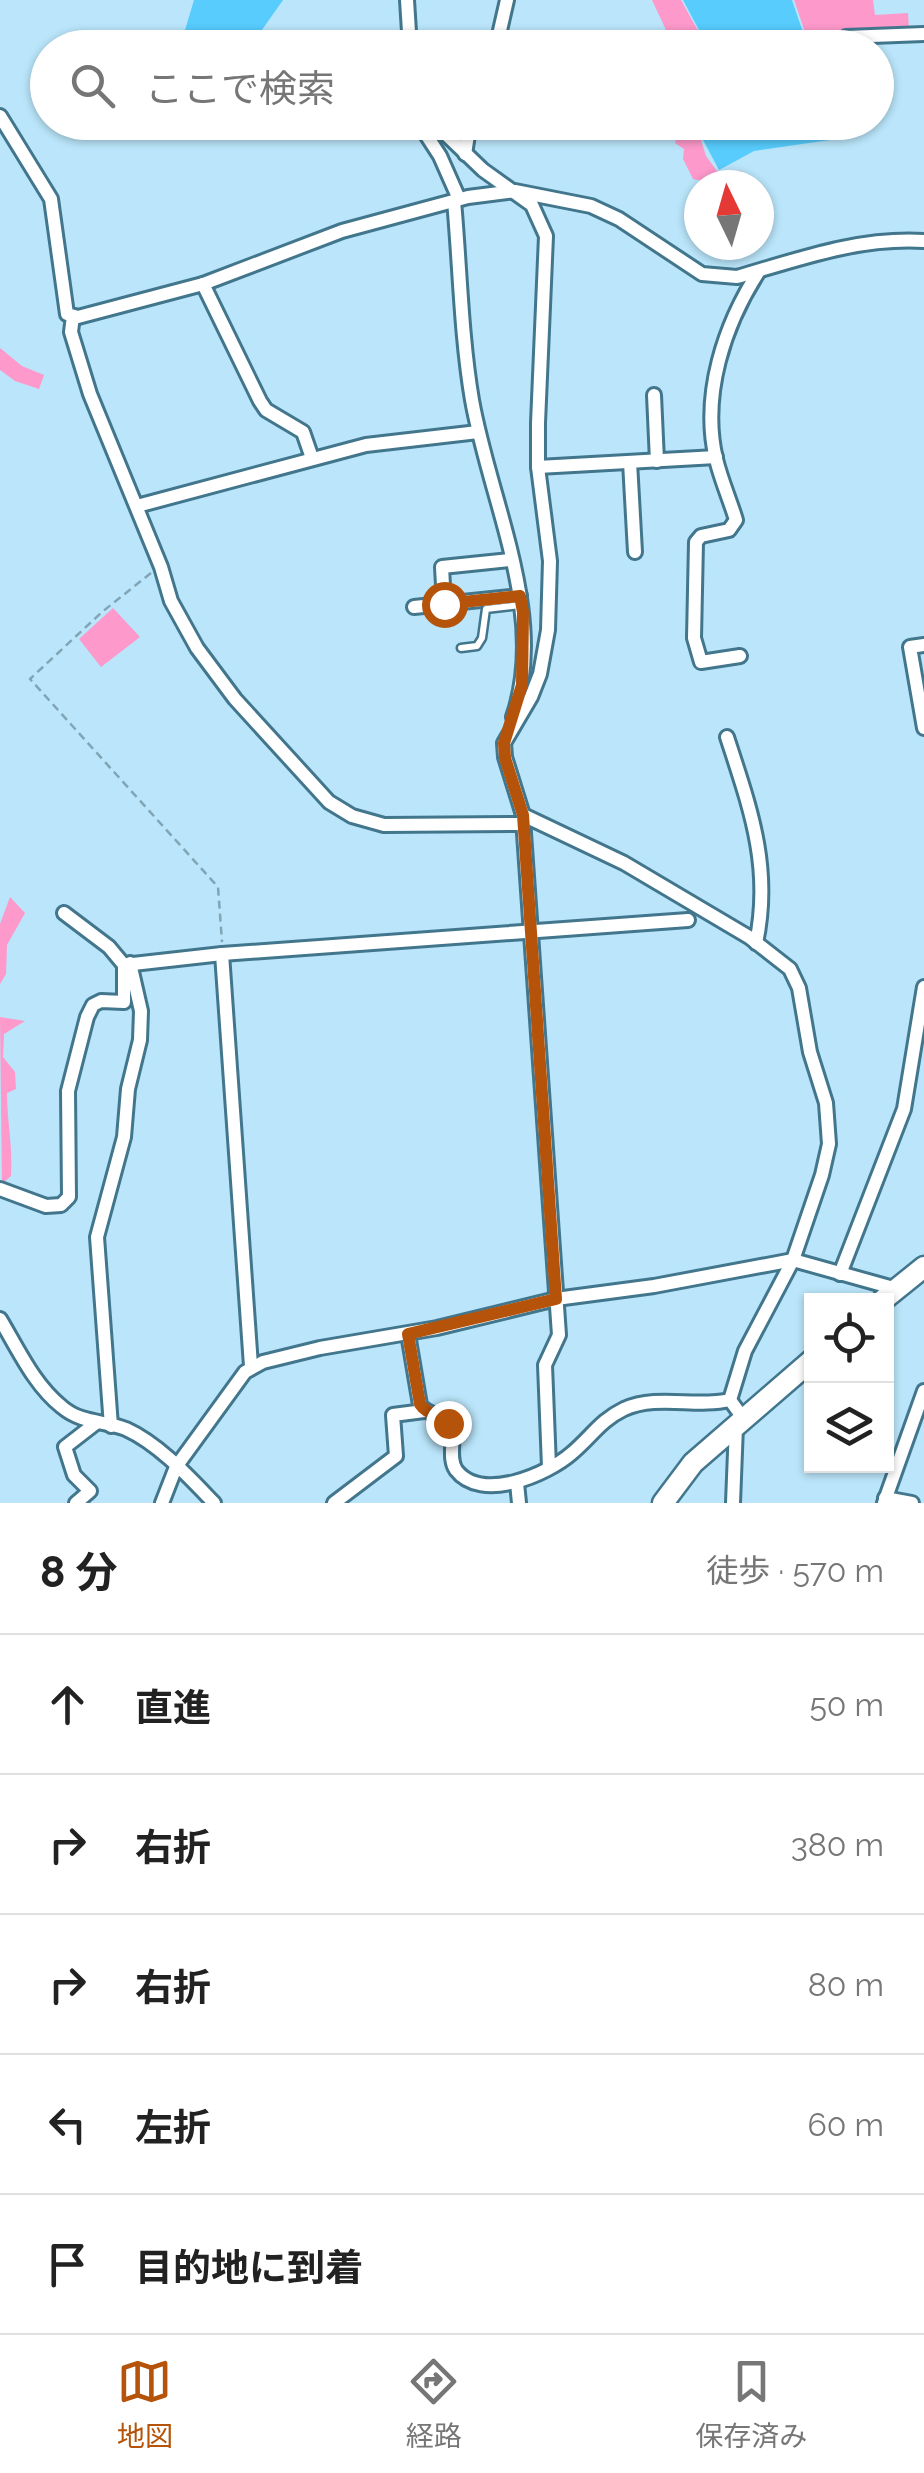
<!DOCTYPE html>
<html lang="ja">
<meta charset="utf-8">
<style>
body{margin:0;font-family:Raleway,"Noto Sans JP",sans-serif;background:#f2f2f2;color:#222}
.controls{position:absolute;right:30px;bottom:30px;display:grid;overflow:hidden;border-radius:0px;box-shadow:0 2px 8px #0004}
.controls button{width:90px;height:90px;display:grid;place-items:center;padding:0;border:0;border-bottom:2px solid #e0e0e0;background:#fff;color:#222;font:50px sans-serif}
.compass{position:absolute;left:684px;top:170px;width:90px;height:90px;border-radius:50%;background:#fff;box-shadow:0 2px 8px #0004;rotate:355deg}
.stop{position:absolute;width:30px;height:30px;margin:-22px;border:8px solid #b45309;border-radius:50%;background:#fff}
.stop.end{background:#b45309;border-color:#fff;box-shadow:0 2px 10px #0008}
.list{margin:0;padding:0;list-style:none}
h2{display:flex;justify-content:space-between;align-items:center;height:130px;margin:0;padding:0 40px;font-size:42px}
h2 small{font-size:32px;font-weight:400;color:#767676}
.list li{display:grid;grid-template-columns:65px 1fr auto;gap:30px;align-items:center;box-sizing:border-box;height:140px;padding:0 40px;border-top:2px solid #e0e0e0}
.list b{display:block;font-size:38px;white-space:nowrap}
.list em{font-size:32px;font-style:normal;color:#767676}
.icon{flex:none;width:55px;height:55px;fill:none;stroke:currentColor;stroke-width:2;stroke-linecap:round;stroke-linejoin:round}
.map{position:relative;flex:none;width:924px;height:1503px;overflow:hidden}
.search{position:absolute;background:#fff;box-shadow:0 2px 8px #0004;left:30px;right:30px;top:30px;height:110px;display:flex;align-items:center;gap:25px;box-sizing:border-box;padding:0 35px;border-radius:55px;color:#767676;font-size:38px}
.sheet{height:830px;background:#fff}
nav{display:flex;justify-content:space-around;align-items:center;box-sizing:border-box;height:140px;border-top:2px solid #e0e0e0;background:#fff;font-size:28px;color:#767676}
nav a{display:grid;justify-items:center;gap:5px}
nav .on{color:#b45309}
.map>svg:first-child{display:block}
</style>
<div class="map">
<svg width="924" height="1503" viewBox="0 0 924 1503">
<rect width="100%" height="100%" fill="#bae5fa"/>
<g fill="#fd99cb">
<polygon points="652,0 681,0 707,47 674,47"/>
<polygon points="794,0 873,0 875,15 908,13 909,29 847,34 849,47 810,47"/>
<path d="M680,123h28l-8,14 6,19 11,15h25l-8,9c-14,-2 -28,3 -41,-1l-10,-20 1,-10 -9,-6z"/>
<polygon points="0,348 22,366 44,375 39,389 15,381 0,370"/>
<polygon points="113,608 140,637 101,667 79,639"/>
<polygon points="10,897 25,913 7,945 6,974 0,984 0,924"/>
<path d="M0,1017l25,4 -21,13 -1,23 12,15 1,17 -9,4c0,28 6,55 4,83l-9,8z"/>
</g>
<g fill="#57ccfd">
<polygon points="194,0 283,0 250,47 180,47"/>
<polygon points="683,0 792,0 808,47 708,47"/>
<polygon points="710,123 848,123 855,126 858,136 754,151 719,170 702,138"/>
</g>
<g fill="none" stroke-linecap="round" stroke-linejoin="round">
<defs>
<polyline id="lane" points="461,648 477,646 482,638 486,609 520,605"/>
<g id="street">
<polyline points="407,0 410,48"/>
<polyline points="846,37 924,34"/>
<polyline points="496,48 507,0"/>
<path d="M0,116l51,83 16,115 11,3 125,-33 139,-53 126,-34 47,-6 76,15 28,13 83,55 35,3c62,-18 122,-40 187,-36"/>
<polyline points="418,122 440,156 459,199"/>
<polyline points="433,122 483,170 532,205 546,236 538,423 538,467 550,561 548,630 540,674 531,697 504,743 505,757 523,815 624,863 749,937 790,969 799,988 810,1052 826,1103 829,1144 822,1175 793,1260 745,1351 730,1400 743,1418"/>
<polyline points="465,154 470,122"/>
<path d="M454,201c6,66 7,134 18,199 18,102 76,215 41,317"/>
<polyline points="203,284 260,401 266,410 303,432 312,458"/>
<polyline points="73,316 71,332 90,394 161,567 171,601 197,648 235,699 329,802 352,816 384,825 523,824"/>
<polyline points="654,395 657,461"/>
<polyline points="630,462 635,552"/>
<polyline points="538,467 716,457"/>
<polyline points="137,506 366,445 478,432"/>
<polyline points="444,604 442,567 510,560"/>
<polyline points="414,607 520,596"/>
<polyline points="924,645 910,647 924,728"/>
<path d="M740,656l-39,6 -7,-24 2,-96 5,-6 28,-6 7,-10c-6,-20 -15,-40 -20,-61 -15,-64 8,-134 43,-188"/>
<path d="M727,737c23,71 45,130 29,206"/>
<polyline points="523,819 559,1335 545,1365 549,1467"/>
<polyline points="222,954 251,1366"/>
<polyline points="124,965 222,954 688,920"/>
<polyline points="0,1189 46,1206 61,1205 69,1197 68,1091 87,1017 93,1005 101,1001 124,1002 124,965 109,947 64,913"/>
<polyline points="840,1274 904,1109 924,987"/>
<path d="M0,1319c18,30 34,66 62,88 20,17 42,13 64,22 33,15 63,48 88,74"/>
<path d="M408,1334l12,71c8,11 22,8 29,20 8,14 -2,31 7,45 25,33 91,5 116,-17 19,-16 29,-33 52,-44 34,-15 71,-1 106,-9"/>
<polyline points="111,1426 97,1237 124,1137 128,1089 140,1040 141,1011 130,963"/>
<polyline points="517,1483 519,1503"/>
<polyline points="885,1498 912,1503"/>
<polyline points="76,1503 90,1491 74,1475 65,1447 96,1423"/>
<polyline points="162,1503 176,1467 245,1372 263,1362 320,1348 437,1328 556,1299 654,1286 793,1260 897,1289"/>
<polyline points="334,1503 396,1456 393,1415 424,1411"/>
<polyline points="733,1503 736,1426"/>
<polyline points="884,1503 924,1391"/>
</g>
<g id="primary">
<polyline points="883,1300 924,1267"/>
<polyline points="663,1503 693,1463 812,1360"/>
</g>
</defs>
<use href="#lane" stroke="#42768d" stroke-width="11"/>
<use href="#street" stroke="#42768d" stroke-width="18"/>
<use href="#primary" stroke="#42768d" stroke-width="25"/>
<polyline stroke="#82a5b6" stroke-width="2.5" stroke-dasharray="8 5" stroke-linecap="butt" points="151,573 102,612 30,679 218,887 222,942"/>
<use href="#lane" stroke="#fff" stroke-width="6"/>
<use href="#street" stroke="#fff" stroke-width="12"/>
<use href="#primary" stroke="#fff" stroke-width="20"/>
</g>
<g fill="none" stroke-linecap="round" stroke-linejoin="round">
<path stroke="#b45309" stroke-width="12" d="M444,604l76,-8 3,16 -1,73 -18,58 1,15 18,57 33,484 -148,35 12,70c7,11 20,10 28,19"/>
</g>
</svg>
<div class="controls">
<button><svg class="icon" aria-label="locate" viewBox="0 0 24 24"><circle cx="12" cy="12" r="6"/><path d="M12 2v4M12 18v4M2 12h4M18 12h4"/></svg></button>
<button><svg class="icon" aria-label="layers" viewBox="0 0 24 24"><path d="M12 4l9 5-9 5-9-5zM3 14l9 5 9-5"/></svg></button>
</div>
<svg class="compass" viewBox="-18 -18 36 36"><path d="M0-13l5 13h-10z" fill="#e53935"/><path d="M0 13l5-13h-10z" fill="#767676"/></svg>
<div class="stop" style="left:444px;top:604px"></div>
<div class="stop end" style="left:448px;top:1423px"></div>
<div class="search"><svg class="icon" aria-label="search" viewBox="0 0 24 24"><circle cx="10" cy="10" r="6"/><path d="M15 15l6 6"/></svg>ここで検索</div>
</div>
<section class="sheet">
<h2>8 分<small>徒歩 · 570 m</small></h2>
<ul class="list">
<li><svg class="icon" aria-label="ahead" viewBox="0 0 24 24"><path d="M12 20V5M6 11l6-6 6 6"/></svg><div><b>直進</b></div><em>50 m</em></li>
<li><svg class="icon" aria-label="right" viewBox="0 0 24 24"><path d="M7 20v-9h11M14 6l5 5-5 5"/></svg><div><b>右折</b></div><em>380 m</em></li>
<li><svg class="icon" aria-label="right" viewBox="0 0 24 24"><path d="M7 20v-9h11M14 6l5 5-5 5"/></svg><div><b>右折</b></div><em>80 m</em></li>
<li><svg class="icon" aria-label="left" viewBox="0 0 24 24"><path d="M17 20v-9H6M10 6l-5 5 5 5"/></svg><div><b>左折</b></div><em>60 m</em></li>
<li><svg class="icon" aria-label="arrive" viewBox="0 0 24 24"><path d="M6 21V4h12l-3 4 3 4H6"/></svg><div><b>目的地に到着</b></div></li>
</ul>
</section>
<nav>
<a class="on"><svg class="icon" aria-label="map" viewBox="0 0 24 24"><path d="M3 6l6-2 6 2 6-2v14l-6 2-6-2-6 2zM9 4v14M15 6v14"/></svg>地図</a>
<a><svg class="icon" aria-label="directions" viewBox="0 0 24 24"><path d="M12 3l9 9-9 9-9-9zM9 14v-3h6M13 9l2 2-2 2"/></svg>経路</a>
<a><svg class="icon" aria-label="saved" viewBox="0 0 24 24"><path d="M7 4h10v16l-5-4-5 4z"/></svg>保存済み</a>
</nav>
